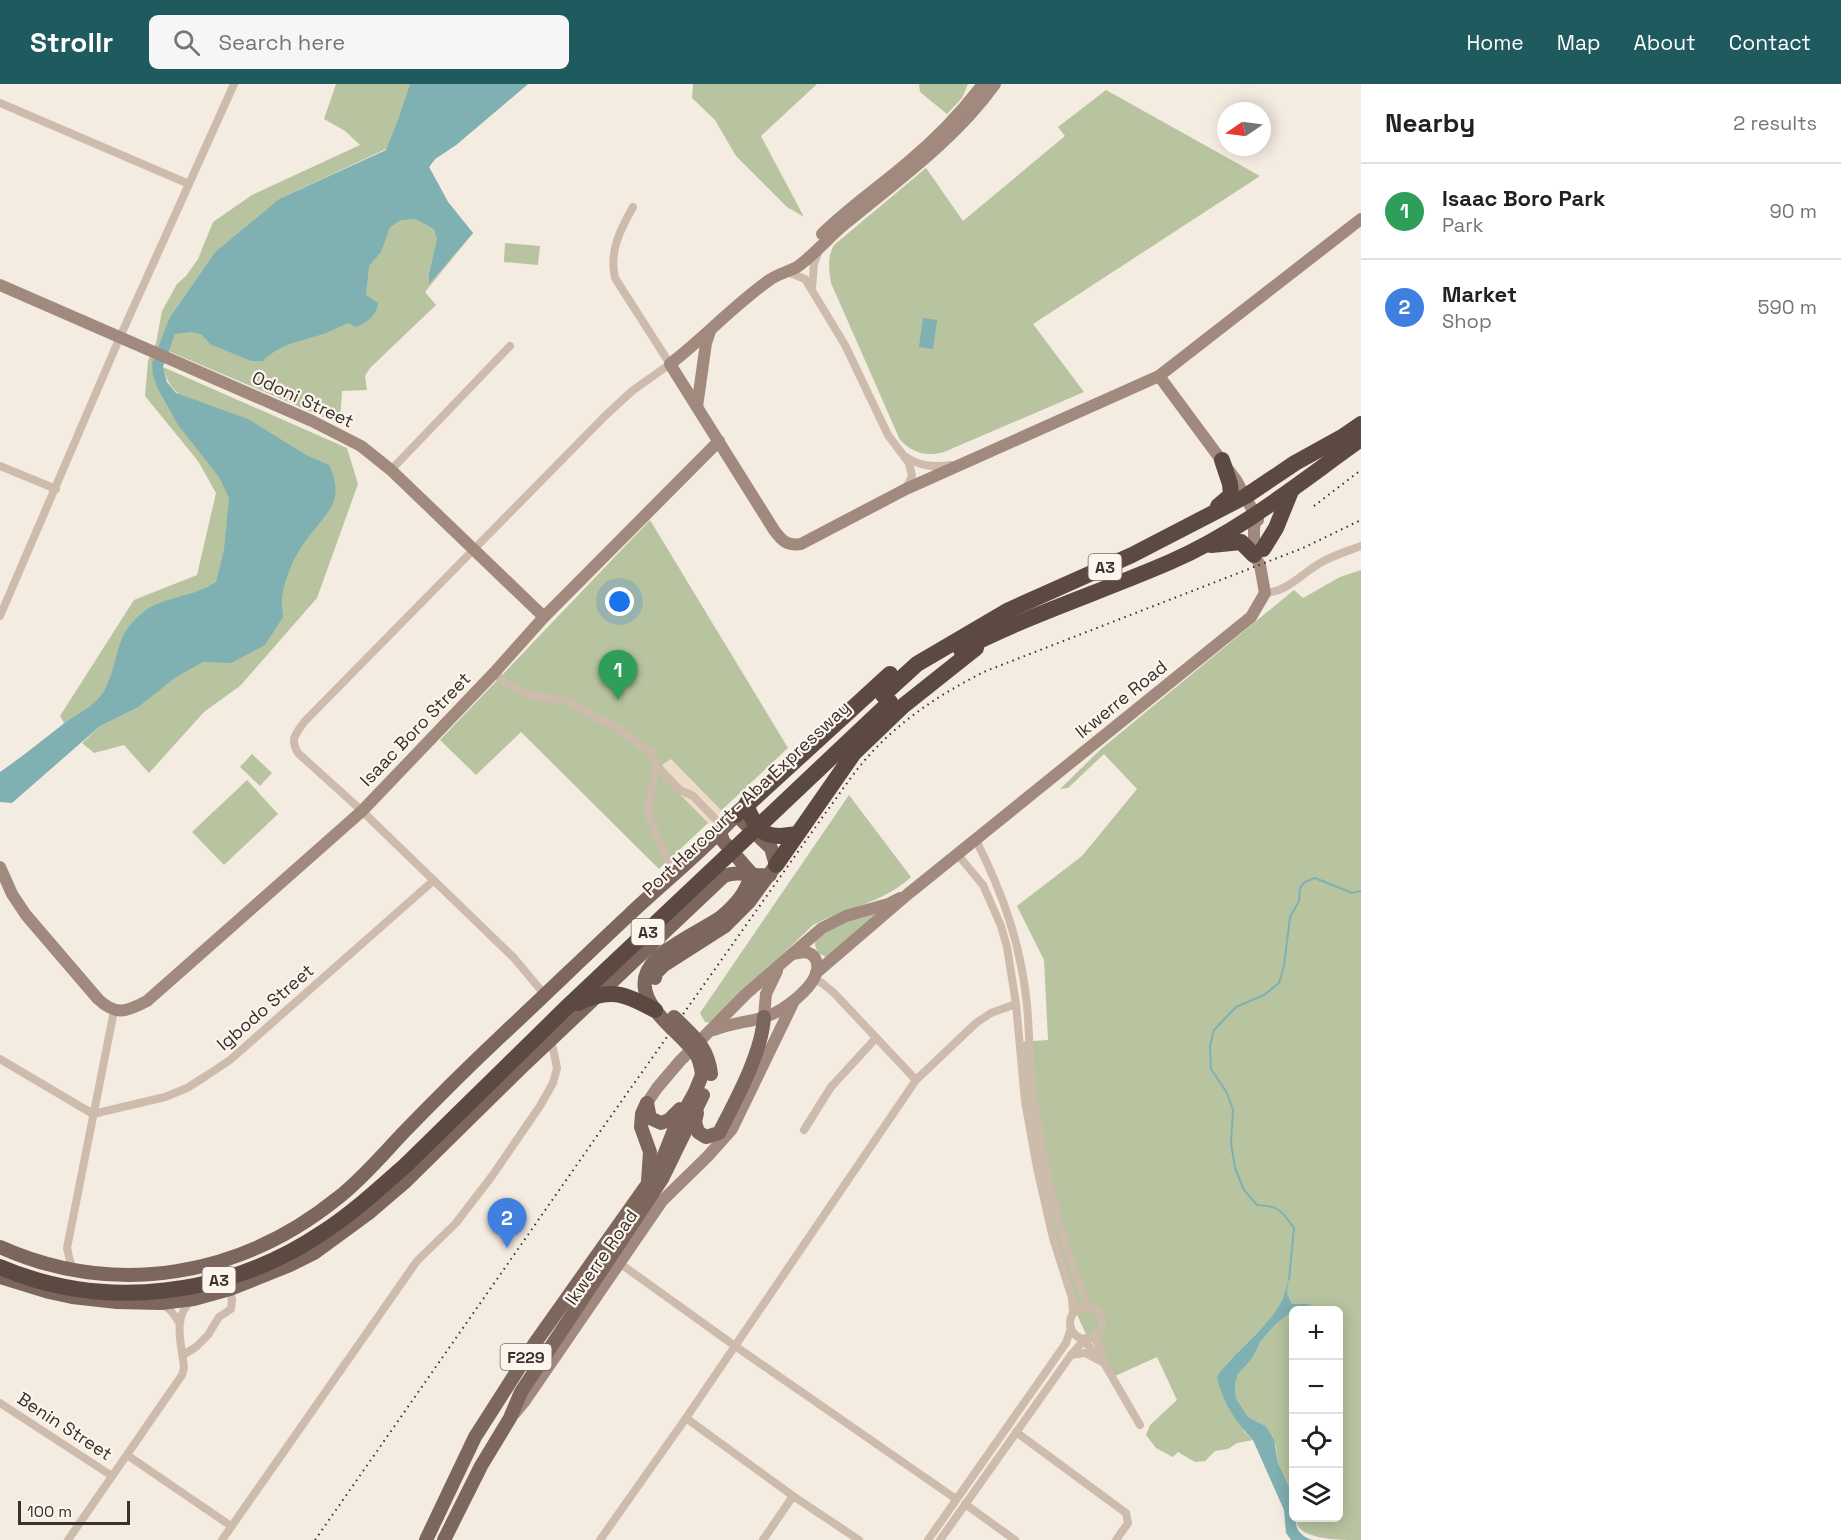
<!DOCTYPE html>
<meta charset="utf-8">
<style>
body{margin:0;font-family:"Space Grotesk",sans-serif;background:#f6f6f6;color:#202124}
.controls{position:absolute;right:18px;bottom:18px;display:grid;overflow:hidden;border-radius:9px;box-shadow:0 3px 15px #0003}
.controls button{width:54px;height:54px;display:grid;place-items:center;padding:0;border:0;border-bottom:2px solid #e0e0e0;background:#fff;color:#202124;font:30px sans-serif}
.compass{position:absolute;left:1217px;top:18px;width:54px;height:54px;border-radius:50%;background:#fff;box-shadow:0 3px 15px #0003;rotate:257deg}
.scale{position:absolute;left:18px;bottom:15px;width:112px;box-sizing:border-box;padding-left:6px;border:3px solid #3b302b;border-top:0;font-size:16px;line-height:21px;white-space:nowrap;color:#3b302b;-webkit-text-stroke:4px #fbf5ee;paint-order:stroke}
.you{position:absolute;left:620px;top:518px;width:21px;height:21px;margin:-15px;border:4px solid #fff;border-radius:50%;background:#1a73e8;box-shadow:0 0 0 9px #1a73e833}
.badge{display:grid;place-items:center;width:39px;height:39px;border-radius:50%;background:#1f5a5e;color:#fff;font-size:20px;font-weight:700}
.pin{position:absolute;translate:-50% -50px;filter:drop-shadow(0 2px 3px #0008)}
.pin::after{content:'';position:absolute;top:32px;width:21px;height:18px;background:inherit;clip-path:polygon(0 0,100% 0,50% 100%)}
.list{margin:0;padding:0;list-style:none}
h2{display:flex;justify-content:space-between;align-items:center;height:78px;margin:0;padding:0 24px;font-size:26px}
h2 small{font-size:20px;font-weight:400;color:#757577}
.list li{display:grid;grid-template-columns:39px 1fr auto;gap:18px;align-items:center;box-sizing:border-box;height:96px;padding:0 24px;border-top:2px solid #e0e0e0}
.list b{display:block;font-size:22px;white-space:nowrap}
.list p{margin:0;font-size:20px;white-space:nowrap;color:#757577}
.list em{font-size:20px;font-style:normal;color:#757577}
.icon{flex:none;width:33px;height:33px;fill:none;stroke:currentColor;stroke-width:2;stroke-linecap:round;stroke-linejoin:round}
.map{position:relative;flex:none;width:1361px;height:1456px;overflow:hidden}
header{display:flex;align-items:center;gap:36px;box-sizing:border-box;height:84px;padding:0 30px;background:#1f5a5e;color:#fff}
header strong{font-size:28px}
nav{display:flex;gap:33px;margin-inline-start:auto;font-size:21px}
.search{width:420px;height:54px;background:#f6f6f6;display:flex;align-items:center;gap:15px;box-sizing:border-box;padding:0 21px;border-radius:9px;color:#757577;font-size:22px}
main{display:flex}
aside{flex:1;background:#fff}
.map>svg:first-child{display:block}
</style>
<header>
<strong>Strollr</strong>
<div class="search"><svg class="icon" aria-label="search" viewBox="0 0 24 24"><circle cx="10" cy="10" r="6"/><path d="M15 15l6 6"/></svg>Search here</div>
<nav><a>Home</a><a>Map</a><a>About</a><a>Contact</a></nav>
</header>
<main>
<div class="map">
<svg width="1361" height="1456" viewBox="0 0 1361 1456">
<rect width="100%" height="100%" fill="#f4ebe1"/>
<g fill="#b8c4a0">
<polygon points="336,0 441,0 386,65 279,115 215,168 170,233 153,292 275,433 127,602 64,639 60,632 134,516 197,491 216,409 198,377 145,312 148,277 156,259 162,227 177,200 186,192 198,175 213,138 252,111 360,61 345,47 324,35"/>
<polygon points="528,0 456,61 435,75 429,83 448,118 473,149 425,208 436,221 370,284 365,292 367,306 342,307 340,340 168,267 175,250"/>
<polygon points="693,0 817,0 761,52 804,133 787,123 736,72 715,36 692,14"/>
<polygon points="919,0 968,0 962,14 947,30 920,8"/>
<path d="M1106,6l154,86 -227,148 51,68 -140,60c-18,5 -31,1 -44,-12l-69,-157c-2,-14 -4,-25 3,-38l92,-77 37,53 102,-85 -7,-9z"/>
<polygon points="505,159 540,162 538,181 504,178"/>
<path d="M163,283l184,81 11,36 -41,114 -77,88 -36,26 -55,61 -25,-28 -30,8 -12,-10 18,-17 37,-18 113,-100 -31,-199c-30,-11 -47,-8 -56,-42z"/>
<polygon points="650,436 788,664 659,785 521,648 476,691 440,656"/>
<path d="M1361,486v970c-22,0 -66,0 -65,-22h42v-208h-44l15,-5 -17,-1 -5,-11 1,-12c-2,6 -3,13 -6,19 -10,24 -48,52 -65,76l27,55 9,9 -16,3 -9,6 -13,2 -10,10 -10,1 -17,-10 -5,5 -17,-9 -10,-13 4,-10 27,-25 -20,-43 -42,19 -30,-44 -12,-26 -25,-88 -29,-176 29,-2 -4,-80 -27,-54 65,-50 55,-67 -33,-35 -36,34 -8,1 41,-40 193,-159 9,8 37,-21z"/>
<polygon points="252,670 272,689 260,702 240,683"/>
<polygon points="247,696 278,730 224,781 192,748"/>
<path d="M849,711l62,82c-28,26 -65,31 -98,48l-101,98 -7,-1 -5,-9z"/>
<path d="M880,828l-54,45 -8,-4c-1,-3 -3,-6 -3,-9 0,-16 52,-29 65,-32z"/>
<polygon points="1293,1227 1293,1411 1278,1379 1276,1363 1266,1342 1248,1333 1236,1314 1235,1301 1238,1290 1252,1275 1261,1257 1276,1240"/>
</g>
<polygon fill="#ecdcc8" points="671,675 722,727 709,740 661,691 663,680"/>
<g fill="#7fb0b2">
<path d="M410,0h118l-72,61 -21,14 -6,8 19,35 25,31 -44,51v-9l8,-36 -3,-10 -18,-10 -15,1 -11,7 -9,25 -12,14 -3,29 12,8c-1,12 -11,20 -22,24l-8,-4c-7,3 -15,7 -22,10 -23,8 -46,10 -63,28h-12l-41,-17 -9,-10 -11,-2 -15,2 -12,33 4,15 9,11 72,26 58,36 23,10c17,36 -2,47 -22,74 -12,15 -23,40 -25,60 -1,5 1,13 1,18l-18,28 -34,18 -28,-1 -27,15 -39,31 -37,18 -88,77 -12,-1v-30c22,-15 41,-31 62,-47 15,-12 36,-19 44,-38 14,-28 7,-49 35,-73 20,-18 52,-16 75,-32l8,-32 5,-52 -10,-21 -41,-52 -21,-38 -4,-11 -1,-13 18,-46 45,-65 64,-53 107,-49 12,-30z"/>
<polygon points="923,234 937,236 933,265 919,263"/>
<path d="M1289,1193l-2,16 5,11h20l-19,7 -17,13 -15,17 -9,18 -14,15 -3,11 1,13 12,19 18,9 8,14 4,23 15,32 1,23h2c-1,12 5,18 16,22h-21l-5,-7 -2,-23 -31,-70c-17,-18 -32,-40 -36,-64 18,-25 53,-50 65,-76 3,-7 5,-16 7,-23z"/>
</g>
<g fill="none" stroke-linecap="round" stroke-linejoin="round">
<path stroke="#7fb0b2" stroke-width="2" d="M1289,1195l5,-51c-13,-18 -15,-22 -37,-23l-13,-15 -9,-22 -4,-25 2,-33 -6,-17 -16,-24 -1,-23 4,-16 22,-23 28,-12 15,-12 5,-17 6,-49 9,-16 1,-13 5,-6 10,-4 37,15 9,-2"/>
<g stroke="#cdbbac" stroke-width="8">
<polyline points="0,19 189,100"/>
<polyline points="785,187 805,195 845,261 888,351 909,379 912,392 906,405"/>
<polyline points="812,204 814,180 819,166"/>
<path d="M906,373c15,10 28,10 45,8"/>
<polyline points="0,382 56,405"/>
<polyline points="391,386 510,262"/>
<path d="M1265,509c23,-1 38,-21 57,-31 12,-7 26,-11 39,-16"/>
<polyline points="0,532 120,253 234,0"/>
<polyline points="494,589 507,600 520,607 532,612 570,617 594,633 615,642 652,670 656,681 680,706 693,712 724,744"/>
<polyline points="656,681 648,727 649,733 668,777"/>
<path d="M976,756c27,54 45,104 51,165 3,32 2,64 7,95 10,70 27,142 54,207"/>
<polyline points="958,771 983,801 1001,842 1007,863 1016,920 1025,1017 1037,1084 1053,1154 1072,1214 1073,1229"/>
<polyline points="813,895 822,899 834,909 916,996"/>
<path d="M545,911l-31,-37 -152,-147 -64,-58c-8,-14 -3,-18 6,-31l302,-307 26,-24 38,-27 -55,-86c-6,-27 5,-48 18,-71"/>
<polyline points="0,975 93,1030 165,1013 187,1004 206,992 230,976 433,797"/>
<polyline points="804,1046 831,1003 876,954"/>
<polyline points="618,1178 735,1262 956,1415"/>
<polyline points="72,1186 67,1164 114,927"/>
<polyline points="161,1219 171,1227 179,1238"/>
<circle cx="1086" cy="1239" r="16"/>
<polyline points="1084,1257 1104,1279 1140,1341"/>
<polyline points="183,1271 196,1263 208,1251 219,1233 231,1225 232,1216 230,1205"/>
<polyline points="1071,1271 1085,1269 1104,1279 1099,1262 1098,1248"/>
<polyline points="0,1319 112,1392"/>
<polyline points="686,1334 793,1412 859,1456"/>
<polyline points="1016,1348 1126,1429 1128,1439 1116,1456"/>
<polyline points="127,1371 231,1442"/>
<polyline points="965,1420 1015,1456"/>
<path d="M68,1456l114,-165 2,-7c-2,-23 -13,-53 9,-68"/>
<polyline points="222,1456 417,1177 456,1139 492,1092 540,1022 553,999 557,984 551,955"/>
<polyline points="600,1456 686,1334 916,996 976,939 991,929 1016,920"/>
<polyline points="763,1456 793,1412"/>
<polyline points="928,1456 1066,1259 1071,1244"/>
<polyline points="940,1456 1071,1271 1086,1254"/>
</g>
<g stroke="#a18a7d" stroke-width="12">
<path d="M995,0c-40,56 -98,97 -150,140 -15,12 -34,34 -48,43 -9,5 -20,7 -29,14 -35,25 -64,57 -98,83l104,166c8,11 13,16 27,14l105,-55 253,-113 202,-157"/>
<path d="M822,150c26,-26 57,-47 85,-71 28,-23 54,-50 76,-79"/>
<polyline points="0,201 312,337 361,362 391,386 544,533"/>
<polyline points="1159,292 1236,396 1258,436"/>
<polyline points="697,323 706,259 710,247"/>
<path d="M0,783l12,27 14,21 72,84c18,17 28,13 49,2l215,-190 132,-138 50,-56 175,-176"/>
<polyline points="816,889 908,810 1251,533 1265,509 1260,481 1254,471 1254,445 1256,431"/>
<polyline points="764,933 766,910 777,887"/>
<path d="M714,946c22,-9 48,-8 68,-21 14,-9 44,-32 33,-51 -5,-8 -14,-6 -22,-4"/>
<polyline points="647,1019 657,1004 680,977 746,910 822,844 846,832 888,820 900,814"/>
<polyline points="514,1330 524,1318 662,1117 708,1072 732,1045 794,917"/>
</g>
<g stroke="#7d675c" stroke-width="14">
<polyline points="720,748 723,757 751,789"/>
<path d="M720,834c15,-13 27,-25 31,-45"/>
<polyline points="647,1019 642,1030 641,1043 650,1068 648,1097"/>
<polyline points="647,1019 650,1034 661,1039 669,1036 680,1025"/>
<path d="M697,1029l-2,9 3,10 8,5 13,-4c17,-33 43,-80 45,-116"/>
<path d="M0,1163c116,52 242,29 339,-50 24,-19 44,-43 65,-65 31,-32 62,-63 95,-94 43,-40 86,-82 130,-123 35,-33 74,-64 107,-100l35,33 5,17 -27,37 -24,24"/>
<path d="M0,1193l49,15 23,5 45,5 44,1 33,-4 36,-10 60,-24 24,-12 56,-41 34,-29 119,-117 201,-190c16,-6 29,1 46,-1"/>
<polyline points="426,1456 475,1353 535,1259 659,1084 674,1046 695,1008 702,991"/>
<polyline points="444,1456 481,1382 510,1334 521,1308 662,1095 703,1011"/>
</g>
<g stroke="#5c4a42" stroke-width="16">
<polyline points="1218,422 1231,411 1230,400 1222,376"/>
<polyline points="1211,461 1241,458 1254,471"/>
<polyline points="1263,465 1276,444 1291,407"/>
<path d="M961,566c67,-35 140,-58 209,-88 71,-31 129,-79 191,-123"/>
<polyline points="883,611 917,580 1009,526 1132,471 1246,412 1295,379 1342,353 1361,340"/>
<path d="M747,719c0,7 3,12 7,18 9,18 26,16 43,13"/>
<polyline points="736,731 890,590"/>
<polyline points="776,781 854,669 903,622 976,564"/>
<path d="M0,1183c105,45 228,29 322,-34 31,-20 58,-45 85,-69"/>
</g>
<g stroke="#3b302b" stroke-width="2" stroke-dasharray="1.5 4.5" stroke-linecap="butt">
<polyline points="1314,422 1361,386"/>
<path d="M315,1456l284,-407 225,-318c12,-16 23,-33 36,-49 33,-41 79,-72 126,-95l317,-123 58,-28"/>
</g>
<g stroke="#7d675c" stroke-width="14">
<polyline points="655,894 656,889 664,881 725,842"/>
<path d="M674,933c19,19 34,29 37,57"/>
<path d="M702,991c-1,-8 -2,-16 -7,-22 -20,-27 -75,-58 -38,-95 16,-15 44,-28 63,-40"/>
</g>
<g stroke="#5c4a42" stroke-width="16">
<path d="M578,919c33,-16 46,-9 77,7"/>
<polyline points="407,1080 566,924 890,618"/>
</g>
</g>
<g text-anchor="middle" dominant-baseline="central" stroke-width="4.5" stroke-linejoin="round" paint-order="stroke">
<g fill="#fbf5ee" stroke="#756b66" stroke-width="1.5">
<rect x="1088.5" y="470" width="33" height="26" rx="4.5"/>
<rect x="631.5" y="835" width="33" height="26" rx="4.5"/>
<rect x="202.5" y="1183" width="33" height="26" rx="4.5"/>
<rect x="500.5" y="1260" width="51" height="26" rx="4.5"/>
</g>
<g font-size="16" font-weight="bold" fill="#3b302b">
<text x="1105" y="483">A3</text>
<text x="648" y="848">A3</text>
<text x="219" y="1196">A3</text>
<text x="526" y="1273">F229</text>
</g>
<g font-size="18" fill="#3b302b" stroke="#fbf5ee">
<text transform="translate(303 315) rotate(25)">Odoni Street</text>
<text transform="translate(1121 615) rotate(-39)">Ikwerre Road</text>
<text transform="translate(415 645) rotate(-46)">Isaac Boro Street</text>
<text transform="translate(746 714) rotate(-43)">Port Harcourt - Aba Expressway</text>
<text transform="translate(265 923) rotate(-41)">Igbodo Street</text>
<text transform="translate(601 1173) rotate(-55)">Ikwerre Road</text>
<text transform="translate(65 1342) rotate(33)">Benin Street</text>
</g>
</g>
</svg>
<div class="controls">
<button>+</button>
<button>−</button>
<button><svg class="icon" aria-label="locate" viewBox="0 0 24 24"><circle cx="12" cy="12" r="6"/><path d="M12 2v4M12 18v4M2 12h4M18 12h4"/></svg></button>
<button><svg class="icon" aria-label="layers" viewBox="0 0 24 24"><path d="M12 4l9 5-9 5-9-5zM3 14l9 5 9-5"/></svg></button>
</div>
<svg class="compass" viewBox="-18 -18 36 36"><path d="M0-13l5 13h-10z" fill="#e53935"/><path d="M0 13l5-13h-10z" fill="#757577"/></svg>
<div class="scale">100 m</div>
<div class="you"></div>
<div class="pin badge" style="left:618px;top:616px;background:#2e9e5b">1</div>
<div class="pin badge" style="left:507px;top:1164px;background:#3f7fe0">2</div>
</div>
<aside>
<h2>Nearby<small>2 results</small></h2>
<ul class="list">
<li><span class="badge" style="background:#2e9e5b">1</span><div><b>Isaac Boro Park</b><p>Park</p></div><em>90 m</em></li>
<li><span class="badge" style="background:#3f7fe0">2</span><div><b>Market</b><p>Shop</p></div><em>590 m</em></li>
</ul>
</aside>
</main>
